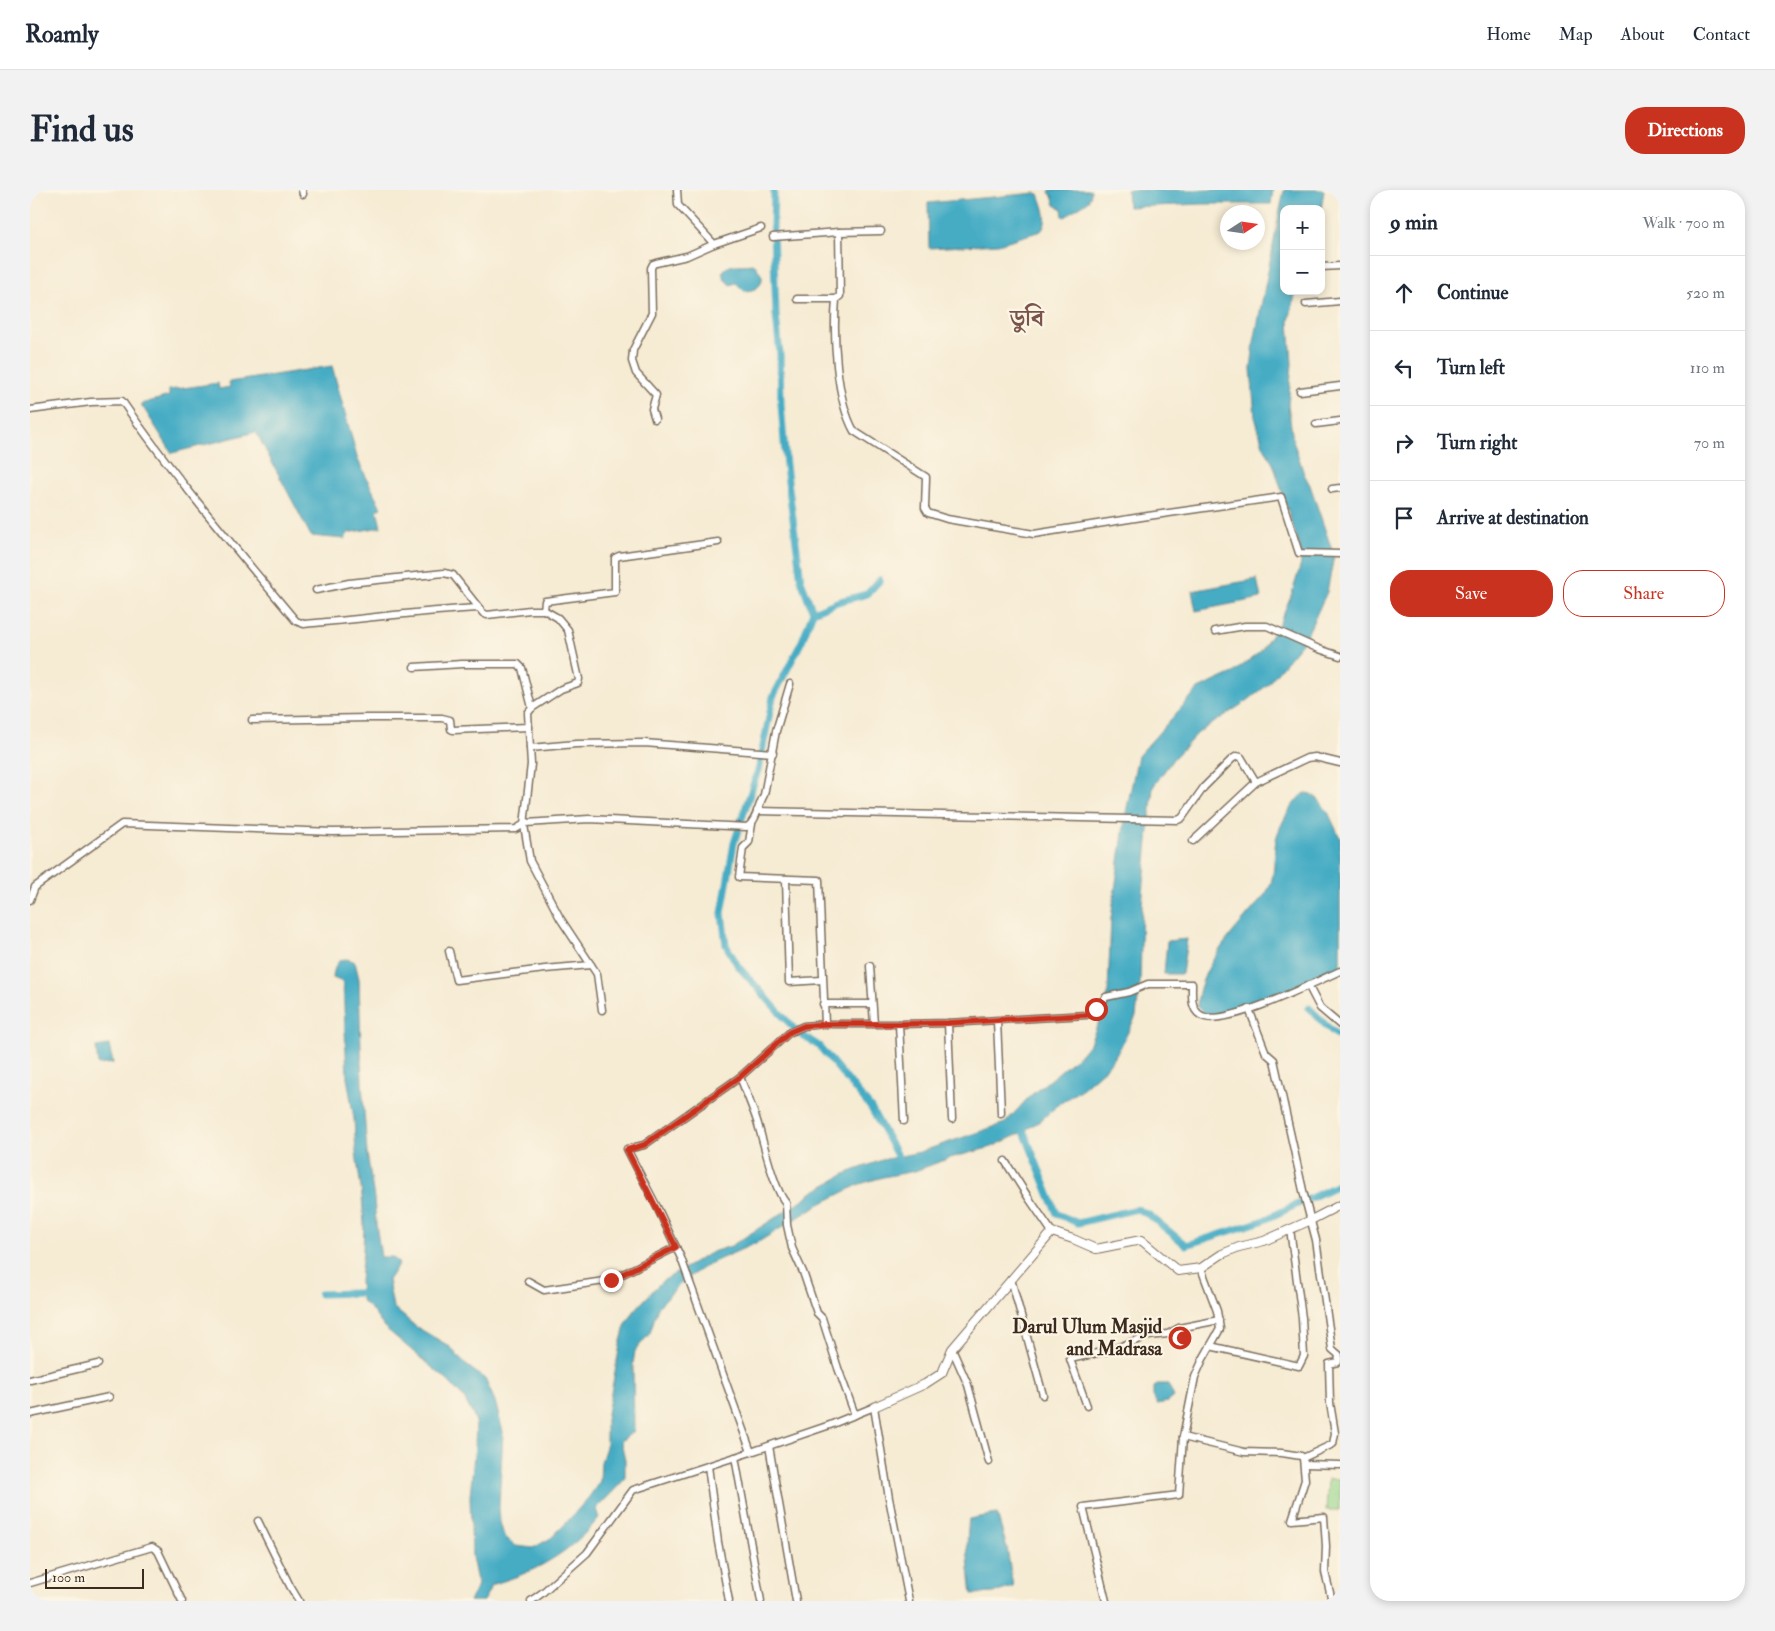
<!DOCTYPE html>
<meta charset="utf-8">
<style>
body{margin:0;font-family:"IM FELL Double Pica","Noto Serif Bengali",serif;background:#f2f2f3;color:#1f2937}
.controls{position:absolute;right:15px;top:15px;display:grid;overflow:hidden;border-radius:10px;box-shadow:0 2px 8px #0003}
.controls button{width:45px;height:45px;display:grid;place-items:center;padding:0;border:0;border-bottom:1px solid #e0e1e3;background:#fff;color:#1f2937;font:25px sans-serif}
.compass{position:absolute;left:1190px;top:15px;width:45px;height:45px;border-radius:50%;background:#fff;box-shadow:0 2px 8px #0003;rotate:78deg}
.scale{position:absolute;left:15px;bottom:12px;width:99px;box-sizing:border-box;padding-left:5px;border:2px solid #3b2a1e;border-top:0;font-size:14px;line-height:18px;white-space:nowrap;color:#3b2a1e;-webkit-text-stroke:4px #fcf5e5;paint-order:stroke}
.stop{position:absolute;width:15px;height:15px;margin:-11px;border:4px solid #c8321e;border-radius:50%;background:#fff}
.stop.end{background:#c8321e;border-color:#fff;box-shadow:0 1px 5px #0008}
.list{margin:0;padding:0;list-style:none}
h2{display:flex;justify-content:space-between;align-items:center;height:65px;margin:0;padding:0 20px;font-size:21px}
h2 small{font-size:16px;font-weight:400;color:#747a83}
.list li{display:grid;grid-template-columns:32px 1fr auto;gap:15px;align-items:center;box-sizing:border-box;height:75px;padding:0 20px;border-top:1px solid #e0e1e3}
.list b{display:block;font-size:19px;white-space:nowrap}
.list em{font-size:16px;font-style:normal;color:#747a83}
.actions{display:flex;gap:10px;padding:15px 20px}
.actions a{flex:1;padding:11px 0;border:1px solid #c8321e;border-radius:20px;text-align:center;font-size:18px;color:#c8321e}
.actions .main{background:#c8321e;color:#fff}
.icon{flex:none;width:28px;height:28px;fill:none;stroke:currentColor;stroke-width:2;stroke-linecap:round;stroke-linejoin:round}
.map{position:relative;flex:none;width:1310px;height:1411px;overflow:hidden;border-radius:20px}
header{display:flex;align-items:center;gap:30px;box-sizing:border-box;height:70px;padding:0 25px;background:#fff;border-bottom:1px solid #e0e1e3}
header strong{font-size:24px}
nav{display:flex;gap:28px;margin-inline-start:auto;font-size:18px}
.intro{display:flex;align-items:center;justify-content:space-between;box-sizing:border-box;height:120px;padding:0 30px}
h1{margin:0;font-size:35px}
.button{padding:12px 22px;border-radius:20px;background:#c8321e;color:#fff;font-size:18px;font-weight:700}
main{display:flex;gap:30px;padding:0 30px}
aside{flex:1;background:#fff;border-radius:20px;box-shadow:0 2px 8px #0003}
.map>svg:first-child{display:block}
</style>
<header>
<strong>Roamly</strong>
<nav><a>Home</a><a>Map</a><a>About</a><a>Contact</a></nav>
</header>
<div class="intro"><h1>Find us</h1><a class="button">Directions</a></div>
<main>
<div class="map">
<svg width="1310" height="1411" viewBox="0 0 1310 1411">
<rect width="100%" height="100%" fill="#fcf5e5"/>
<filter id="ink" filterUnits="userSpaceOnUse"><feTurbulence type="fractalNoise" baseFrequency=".02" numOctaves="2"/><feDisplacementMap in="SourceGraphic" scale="10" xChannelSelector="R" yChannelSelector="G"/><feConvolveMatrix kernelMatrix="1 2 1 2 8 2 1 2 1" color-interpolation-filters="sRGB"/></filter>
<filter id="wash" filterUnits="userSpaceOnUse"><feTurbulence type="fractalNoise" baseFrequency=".0096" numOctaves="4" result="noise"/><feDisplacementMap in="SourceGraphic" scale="20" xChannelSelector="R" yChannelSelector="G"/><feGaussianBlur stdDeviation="1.12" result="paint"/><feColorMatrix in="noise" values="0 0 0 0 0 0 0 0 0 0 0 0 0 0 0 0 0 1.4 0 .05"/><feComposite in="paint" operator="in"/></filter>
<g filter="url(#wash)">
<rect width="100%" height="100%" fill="#f6ebd3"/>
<polygon fill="#95d48a" stroke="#687f54" points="1298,1289 1310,1289 1310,1320 1296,1320"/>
<g fill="#44acc4" stroke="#406b71">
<path d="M1020,0h41c1,11 -7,14 -15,19 -4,2 -7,6 -11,8l-2,-1 -1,-7 -7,-4 -3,-9 -3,-4z"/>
<polygon points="1097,0 1243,0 1241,14 1173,14 1098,17"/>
<path d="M1254,0h40l-3,20 -37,-1v82h12l-7,30 3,43 -4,41 5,35 11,34 6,11 24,71 -7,36 -22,47 -39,47 -19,15 -49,32 -25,26 -20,28 -11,118 -2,79 -4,32 -17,34 -12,17 -24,21 -25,17 -18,16 -21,13 -27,13 -42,11 -35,13 -32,6 -23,7 -42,21 -58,36 -51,23 -25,16 -26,27 -8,26 -15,18 -2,13 1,67 -13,10 4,19v19l-29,30 3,9c-28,34 -64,55 -106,66l-10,17h-14l9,-15 -6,-29 -2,-61 5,-51 1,-24 -12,-23 -16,-17 -64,-54 -13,-18 -10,-9 -1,-19 3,-30 1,-26 -2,-29 -6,-43 -2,-34 -7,-42 -4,-95 -10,-4c1,-14 7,-24 22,-16l4,17 3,104 5,70 7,45 2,26 5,33h12l6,7 -11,16 5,27 22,19 34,20 16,18 20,15 10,22 8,31 -4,75 1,15 4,14 12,10 17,2 18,-10 15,-15 23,-26 11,-16 1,-19 5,-15v-28l14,-74 5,-19 10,-16 26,-28 51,-30 19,-6 67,-43 15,-11 34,-19 35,-13 38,-8 85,-29 25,-27 51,-42 9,-11 16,-39 2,-12 3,-74 15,-106 12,-56 60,-67 35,-16 28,-22 19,-29 12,-29 9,-29 -1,-15 -26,-83 -11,-21 -8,-28 -4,-48 3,-27z"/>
<path d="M1006,3l3,1c4,11 11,27 2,37l-43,13 -69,4 -1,-45z"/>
<path d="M722,74l4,2 6,10c1,11 -8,15 -18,15l-8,-8 -6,2 -5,-5 -3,-7c5,-11 20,-7 30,-9z"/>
<polygon points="302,176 328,270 351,318 347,320 351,337 318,343 315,349 281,346 226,242 142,263 111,214 139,206 139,200 188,193 189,199 200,197 199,192"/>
<polygon points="1227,389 1231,408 1166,421 1162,401"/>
<path d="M1276,603l6,1 7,6 9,12 12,26v132c-39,17 -92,45 -135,45l-8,-8c1,-33 27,-65 48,-89 8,-10 18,-19 24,-30 7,-15 4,-32 7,-48 2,-12 19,-44 30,-47z"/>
<polygon points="1157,749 1152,784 1134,784 1137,751"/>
<polygon points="79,855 83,873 68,875 66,857"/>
<polygon points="1130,1194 1138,1194 1144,1207 1138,1212 1127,1214 1123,1206 1123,1197"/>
<path d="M967,1324l10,34 6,39 -19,6 -22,1c-3,-25 -7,-50 -3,-75z"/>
</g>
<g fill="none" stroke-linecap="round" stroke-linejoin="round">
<g stroke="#44acc4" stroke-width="7">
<polyline points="744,0 743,39 746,125 750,165 751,214 756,276 771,390 783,422 772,451 743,507 729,577 704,653 692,723 696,755 708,776 767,842 789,856 841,918 871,973"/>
<polyline points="783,422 807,412 837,404 850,390"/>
<path d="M1279,818c11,10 19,22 31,29"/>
<polyline points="991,934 1027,1024 1048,1033 1107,1019 1119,1025 1156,1055 1232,1031 1310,994"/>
<polyline points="290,1104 327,1103 339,1104"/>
</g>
</g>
</g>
<g filter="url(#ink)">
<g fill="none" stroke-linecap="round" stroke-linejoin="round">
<defs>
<g id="minor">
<polyline points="272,0 273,4"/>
<polyline points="647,0 648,15 684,54 731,38"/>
<path d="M809,42l1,64 -4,3c-3,37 0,100 18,132l72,46 -1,31 3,5 19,6 87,15 114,-18 133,-19 18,56 41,1"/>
<polyline points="743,47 809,42 851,41"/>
<polyline points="1291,77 1310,76"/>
<polyline points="767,109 806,109"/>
<polyline points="1276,114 1310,111"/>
<polyline points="1270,201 1310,196"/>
<path d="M0,220l61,-8 31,-1c53,77 114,148 174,220l8,3c59,-5 117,-13 175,-16"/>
<polyline points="625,229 622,219 626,205 606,183 602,171 603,160 622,123 621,78 623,74 626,73 657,66 684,54"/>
<polyline points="1286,234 1310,231"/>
<polyline points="1302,299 1310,298"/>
<polyline points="286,400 319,393 414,383 423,385 453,423 457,425 500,420 514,420 528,428 538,440 549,489 548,493 531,499 502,518 498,523 500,558"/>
<polyline points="514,420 515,411 585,402 585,368 589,366 688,352"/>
<polyline points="1185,441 1215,436 1237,436 1289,459 1310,466"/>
<polyline points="384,477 432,474 488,474 492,478 502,518"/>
<polyline points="222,530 338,528 412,528 420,530 421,539 423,540 499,537"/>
<polyline points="727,621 1148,630 1152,628 1174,597 1202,569 1207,566 1211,567 1226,592"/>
<polyline points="722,634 719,652 713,658 709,687 789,690 795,834"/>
<polyline points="1163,651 1226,592 1277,568 1285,567 1310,573"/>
<polyline points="756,689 759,792 792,790"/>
<path d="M0,710l5,-13 87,-63 211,8 183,-3 10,-6 63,-4 158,8c10,-6 11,-22 17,-32l12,-64 14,-47"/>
<polyline points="419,761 426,790 515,779 561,775"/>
<polyline points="840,776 844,834"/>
<polyline points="1278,795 1290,818 1310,835"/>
<polyline points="793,814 842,814"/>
<polyline points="1219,819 1236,863 1244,870 1274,1005 1286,1050 1302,1159 1309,1165 1308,1172 1299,1174 1300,1213 1305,1243 1303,1254 1273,1268 1275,1290 1262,1330 1294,1327 1296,1356 1295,1382 1302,1411"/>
<polyline points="572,820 567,784 530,728 500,671 494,635 501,574 500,558 546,554 614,553 743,563"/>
<polyline points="967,831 971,923"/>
<polyline points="918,833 922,929"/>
<polyline points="869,834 874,931"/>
<path d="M710,887c6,15 12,29 17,44 6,19 17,69 29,82l1,22 5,23 11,24 14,41 5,5 16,50 17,47"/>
<polyline points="975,971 998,1007 1022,1042"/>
<polyline points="981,1089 1013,1205"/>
<polyline points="498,1091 514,1100 581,1090 646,1057"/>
<polyline points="1180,1156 1269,1176 1274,1166 1272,1128 1260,1039"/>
<polyline points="922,1159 938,1195 959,1272"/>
<polyline points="0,1190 68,1174"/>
<polyline points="1057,1216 1040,1169 1081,1160 1118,1146 1138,1144 1149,1138 1189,1130"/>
<polyline points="0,1224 79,1207"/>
<polyline points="1153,1247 1214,1262 1252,1263 1271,1266 1273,1268"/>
<polyline points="739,1256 766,1411"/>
<path d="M721,1262l-70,-194 -23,-49 -31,-60 17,-4 96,-68 50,-45 14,-6 21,-2h74l49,-1 138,-8 7,-3 13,-15 23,-5 19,-8h44c0,12 -2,29 13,33 26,7 108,-34 135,-46"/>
<polyline points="705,1267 731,1411"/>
<polyline points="1274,1274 1310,1275"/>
<polyline points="678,1276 688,1352 699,1411"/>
<polyline points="228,1331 260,1396 269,1411"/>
<polyline points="0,1393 122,1357 128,1361 152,1411"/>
<polyline points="501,1411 512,1403 557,1363 603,1300 721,1262 800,1235 844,1217 859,1308 879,1411"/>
<polyline points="1076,1411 1053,1317 1149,1305 1153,1247 1165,1187 1173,1169 1190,1139 1187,1121 1171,1078"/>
</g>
<polyline id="tertiary" points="844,1217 895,1194 912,1183 922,1159 1022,1042 1043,1049 1066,1059 1111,1050 1148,1081 1171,1078 1192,1064 1209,1057 1234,1051 1281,1030 1310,1015"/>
</defs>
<use href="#minor" stroke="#7c6e5d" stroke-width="9"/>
<use href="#tertiary" stroke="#7c6e5d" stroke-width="10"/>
<use href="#minor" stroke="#fff" stroke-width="6"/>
<use href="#tertiary" stroke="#fff" stroke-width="8"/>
</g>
</g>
<g fill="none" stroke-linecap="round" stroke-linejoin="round" filter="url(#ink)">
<polyline stroke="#c8321e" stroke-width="6" points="581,1090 646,1057 597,960 614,955 710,887 760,842 774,836 795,834 868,834 918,833 1056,825 1063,822 1066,819"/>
</g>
<defs>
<symbol id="mosque-disc" viewBox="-11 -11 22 22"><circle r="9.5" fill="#c8321e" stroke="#fcf5e5"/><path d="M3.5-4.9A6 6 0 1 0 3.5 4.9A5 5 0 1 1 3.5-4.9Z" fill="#fff"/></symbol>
</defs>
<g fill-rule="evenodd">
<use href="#mosque-disc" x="1136" y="1134" width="28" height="28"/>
</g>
<g text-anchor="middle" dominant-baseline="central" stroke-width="4.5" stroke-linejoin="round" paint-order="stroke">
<g font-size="19" font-weight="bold" fill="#3b2a1e" stroke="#fcf5e5" text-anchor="end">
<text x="1132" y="1137">Darul Ulum Masjid<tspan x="1132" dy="22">and Madrasa</tspan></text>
</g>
<g font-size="24" font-weight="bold" fill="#79544c" stroke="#fcf5e5">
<text x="997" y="128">ডুবি</text>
</g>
</g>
</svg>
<div class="controls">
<button>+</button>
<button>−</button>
</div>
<svg class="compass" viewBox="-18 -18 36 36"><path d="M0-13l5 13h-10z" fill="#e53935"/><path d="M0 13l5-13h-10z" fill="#747a83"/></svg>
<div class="scale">100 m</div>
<div class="stop" style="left:1066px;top:819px"></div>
<div class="stop end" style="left:581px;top:1090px"></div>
</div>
<aside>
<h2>9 min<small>Walk · 700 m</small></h2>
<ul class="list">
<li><svg class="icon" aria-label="ahead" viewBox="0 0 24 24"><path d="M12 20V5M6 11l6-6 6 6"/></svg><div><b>Continue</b></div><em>520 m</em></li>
<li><svg class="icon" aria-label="left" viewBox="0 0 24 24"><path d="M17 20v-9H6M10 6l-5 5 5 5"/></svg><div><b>Turn left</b></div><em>110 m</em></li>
<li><svg class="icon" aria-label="right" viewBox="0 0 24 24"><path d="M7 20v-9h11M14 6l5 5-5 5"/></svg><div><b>Turn right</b></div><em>70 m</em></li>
<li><svg class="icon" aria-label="arrive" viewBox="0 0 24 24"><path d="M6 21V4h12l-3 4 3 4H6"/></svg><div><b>Arrive at destination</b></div></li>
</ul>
<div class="actions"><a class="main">Save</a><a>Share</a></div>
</aside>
</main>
